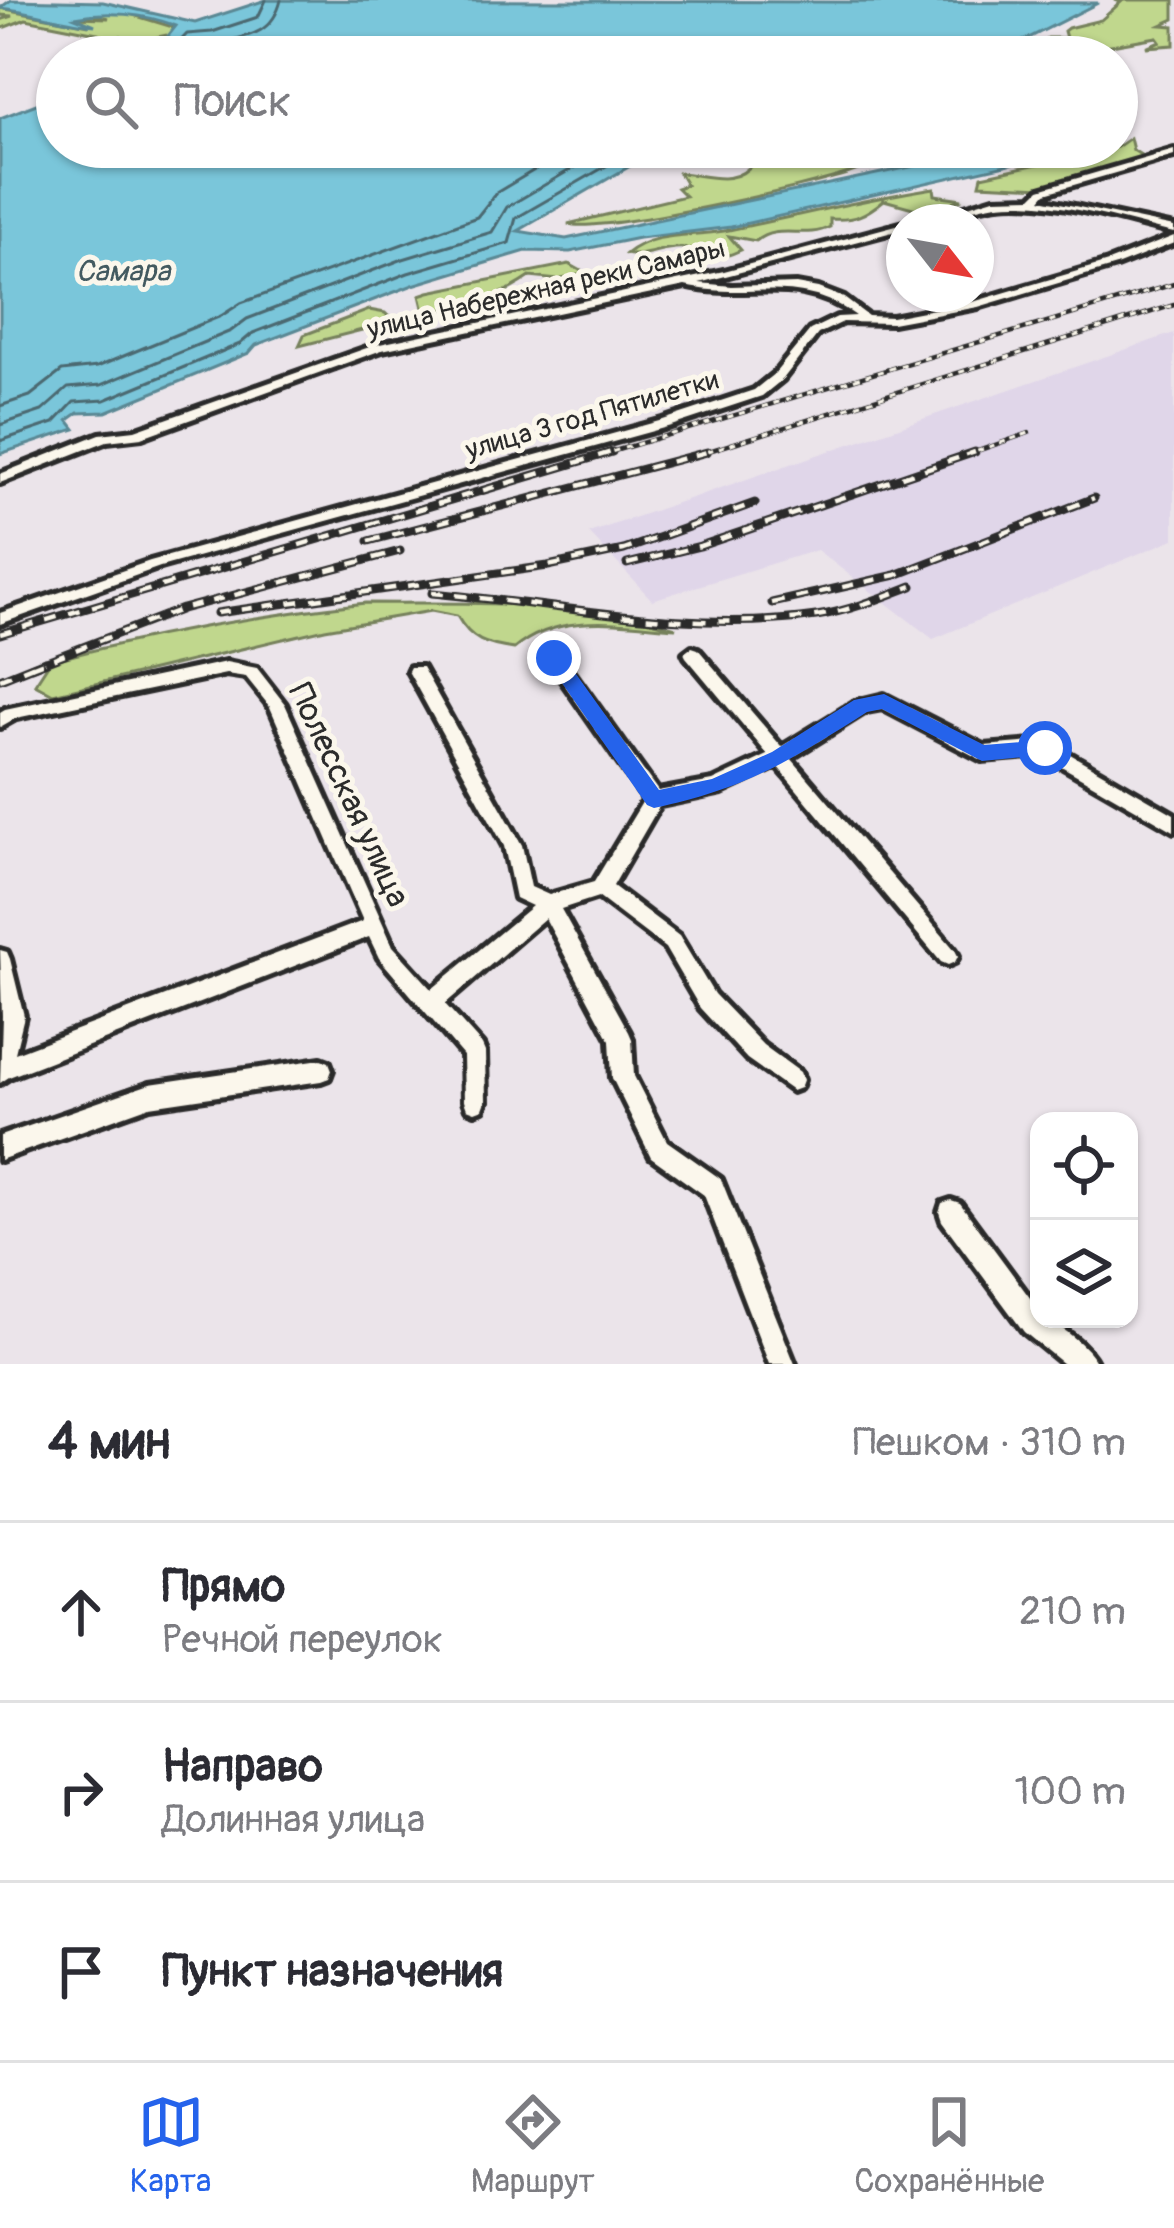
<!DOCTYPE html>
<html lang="ru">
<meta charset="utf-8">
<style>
body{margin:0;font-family:Pangolin,sans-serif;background:#f2f2f3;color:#2b2b33}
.controls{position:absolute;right:36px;bottom:36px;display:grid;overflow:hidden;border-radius:24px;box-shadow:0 3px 9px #0004}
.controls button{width:108px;height:108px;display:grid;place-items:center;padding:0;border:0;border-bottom:3px solid #e1e1e2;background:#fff;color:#2b2b33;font:60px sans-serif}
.compass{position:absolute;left:886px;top:204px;width:108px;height:108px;border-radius:50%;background:#fff;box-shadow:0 3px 9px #0004;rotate:121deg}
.stop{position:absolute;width:36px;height:36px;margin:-27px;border:9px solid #2563eb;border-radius:50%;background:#fff}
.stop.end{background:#2563eb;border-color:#fff;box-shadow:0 3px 12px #0008}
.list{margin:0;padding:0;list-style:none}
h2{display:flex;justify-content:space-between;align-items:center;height:156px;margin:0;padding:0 48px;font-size:51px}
h2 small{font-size:39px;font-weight:400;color:#7c7c81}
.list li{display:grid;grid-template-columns:78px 1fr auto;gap:36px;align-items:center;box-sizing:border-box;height:180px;padding:0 48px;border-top:3px solid #e1e1e2}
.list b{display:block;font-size:45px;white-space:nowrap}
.list p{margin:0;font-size:39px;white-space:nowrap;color:#7c7c81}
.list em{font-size:39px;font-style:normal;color:#7c7c81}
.icon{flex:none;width:66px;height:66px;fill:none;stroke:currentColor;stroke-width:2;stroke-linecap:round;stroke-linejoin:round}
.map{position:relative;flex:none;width:1174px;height:1364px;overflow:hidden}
.search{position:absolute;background:#fff;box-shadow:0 3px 9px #0004;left:36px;right:36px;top:36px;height:132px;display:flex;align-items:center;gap:30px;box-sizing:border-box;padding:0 42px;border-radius:66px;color:#7c7c81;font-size:45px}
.sheet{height:696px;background:#fff}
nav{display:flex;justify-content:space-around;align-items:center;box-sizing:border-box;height:168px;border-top:3px solid #e1e1e2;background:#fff;font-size:33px;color:#7c7c81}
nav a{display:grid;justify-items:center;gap:6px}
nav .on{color:#2563eb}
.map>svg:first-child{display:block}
</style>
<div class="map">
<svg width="1174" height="1364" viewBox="0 0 1174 1364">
<rect width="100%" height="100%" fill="#ebe4ea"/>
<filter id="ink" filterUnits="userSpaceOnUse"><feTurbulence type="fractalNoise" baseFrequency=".00833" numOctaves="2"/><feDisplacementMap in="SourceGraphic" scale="24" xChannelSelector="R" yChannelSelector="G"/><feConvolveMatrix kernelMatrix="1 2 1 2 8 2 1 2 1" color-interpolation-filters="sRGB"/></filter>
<g filter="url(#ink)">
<polygon fill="#e0d6e9" points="1174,333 1174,539 933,639 817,550 652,600 589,533"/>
<g fill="#c0d78d" stroke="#76815c" stroke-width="3">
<polygon points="1115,0 1174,0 1174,19 1161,25 1174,26 1174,45 1146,47 1160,41 1157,37 1094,48 1115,56 1086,56 1081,49 1029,53 1048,38 1066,38 1064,31 1068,28 1101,20 1121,2"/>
<path d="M0,8l89,17 -14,-8 34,1 -16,-4 27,-3 56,17c-7,15 -26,26 -44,29l35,-22 -27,6 -19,-5 -3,9 16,2 -12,10h-25l11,-3 -1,-13 -16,-2 6,-6 -71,-14 -26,10v-9l13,-4 -13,-1z"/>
<polygon points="1130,138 1133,150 1144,157 1043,187 980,184 982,176 1117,147"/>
<path d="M751,154l74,8 30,9c-40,15 -253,62 -287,53l117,-28 -8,-8 9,-3 -7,-12c29,2 56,15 75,-11z"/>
<path d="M934,188l1,7 27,4 -35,13 -43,-12c-18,15 -30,21 -54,19v8c-26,13 -52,-4 -74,14l-27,-5 12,14c-37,17 -29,2 -56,-2 -20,-3 -42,11 -59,6 27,-23 64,-17 98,-23 70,-14 139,-32 210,-43z"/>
<path d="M569,264l16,9 -27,7 -28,-3c-33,23 -66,30 -106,35l-4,-17 9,-3z"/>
<polygon points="369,310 385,313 394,322 299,346 304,335"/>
<path d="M365,603c103,1 212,-5 311,25 -55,-4 -117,-17 -162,21 -28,-4 -43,-8 -57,-33l-26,-5 -106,18 -272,65 -18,-10 15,-23c105,-27 208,-46 315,-58z"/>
</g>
<g fill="#7ac6da" stroke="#5a8894" stroke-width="3">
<path d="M11,0l92,2 92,21 71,-23 832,3 -99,50 17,4h-879l24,-12 15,-19c-32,-13 -70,-15 -101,-9l20,8c-34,-3 -62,-14 -95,-17z"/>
<polygon points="57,96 57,147 663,147 518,231 566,239 967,155 965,147 1085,147 731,227 639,238 570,252 526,251 413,285 256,345 249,353 106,412 78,413 68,420 75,429 0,454 0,118"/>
</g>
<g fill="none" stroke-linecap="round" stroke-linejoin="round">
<g stroke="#4b6971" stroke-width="3">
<polyline points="165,57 187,34 212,32 258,17 266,0"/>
<path d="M187,57c30,-26 82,-6 94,-57"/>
<polyline points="0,406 30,396 62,371 97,367 221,316 241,303 477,217 496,193 573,147"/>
<polyline points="0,425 42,411 68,388 101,385 231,331 247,319 403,259 492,232 507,207 609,147"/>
<polyline points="0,441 54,423 74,402 105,400 240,344 253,333 408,273 509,243 516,218 639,147"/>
</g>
<defs>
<g id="street">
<path d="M1174,150v6l-128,37 -5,6 133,28v6c-53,-12 -122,-35 -176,-29 -28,3 -53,18 -82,18l78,-24 38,-1 8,-8z"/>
<path d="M904,223v6l-205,54 33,3 64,-2 22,4 26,10 24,18 24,1 84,-16 132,-39 66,-26v7l-58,23 -138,41 -86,16 -49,-1 -25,12 -35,45 -21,17 -91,30 -511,141 -160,57v-11l150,-52 513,-141 91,-30 21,-17 35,-43 27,-13 19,-1c-60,-43 -105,-15 -171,-30l-303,64 -240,87 -35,4 -107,42v-9l100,-40 35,-4 240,-85 349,-74z"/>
<polygon points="692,647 698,649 782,747 855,702 884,695 984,746 1045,741 1051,743 1174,814 1174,831 1042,755 982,760 882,708 866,711 791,758 955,950 958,956 955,962 948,965 941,962 777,766 722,792 660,805 613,886 679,936 714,994 763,1045 800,1072 803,1080 800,1088 792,1091 747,1059 700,1008 665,948 598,897 561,909 629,1032 632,1039 634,1076 667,1141 721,1179 795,1364 769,1364 704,1195 651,1157 612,1078 610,1040 545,918 445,1004 482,1045 485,1052 486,1101 483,1109 475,1112 467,1109 464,1101 463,1056 379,958 369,937 9,1077 0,1083 2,1016 0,950 7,952 10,959 24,1016 15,1053 363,921 270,707 246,677 226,674 16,718 0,727 0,712 5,709 226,662 257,668 285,704 393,946 432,989 532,906 515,898 504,846 408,671 410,667 422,667 522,845 531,887 549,895 594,882 644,799 546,658 548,654 560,654 658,791 713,781 768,755 686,657 684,653"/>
<polygon points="321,1059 329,1062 332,1070 329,1078 321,1081 150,1106 0,1160 0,1136 150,1084"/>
<path d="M951,1200l9,3 79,107v9c18,1 51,29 58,45h-34l-39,-32 -82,-111 -3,-9 3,-9z"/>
</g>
</defs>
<use href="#street" stroke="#2b2b2b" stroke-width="10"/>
<use href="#street" fill="#fbf7ec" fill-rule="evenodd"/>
<defs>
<g id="rail-far1">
<polyline points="601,455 1174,284"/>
<polyline points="696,455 1174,305"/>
<polyline points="966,455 1029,433"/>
</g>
<g id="rail">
<polyline points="369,541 707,452"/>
<polyline points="627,564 700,546 975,452"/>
<path d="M432,593c125,11 258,41 384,23 33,-5 65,-18 96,-30"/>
<polyline points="772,603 896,575 1094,498"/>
<polyline points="217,613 548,566 624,550 755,503"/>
<polyline points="0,634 612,452"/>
<polyline points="31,667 182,609 400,551"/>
<polyline points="0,679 45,661"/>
</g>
</defs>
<use href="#rail-far1" stroke="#2b2b2b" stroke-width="4.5"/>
<use href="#rail" stroke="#2b2b2b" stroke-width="9"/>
<use href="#rail-far1" stroke="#fbf7ec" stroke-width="3" stroke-dasharray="6" stroke-linecap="butt"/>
<use href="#rail" stroke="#fbf7ec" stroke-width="4.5" stroke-dasharray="12" stroke-linecap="butt"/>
</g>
</g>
<path fill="#2563eb" d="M554,651l7,2 98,137 53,-11 60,-27 82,-52 30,-6 100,51 61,-5 11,8 -11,7 -63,6 -100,-52 -15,3c-77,49 -122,77 -213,96l-7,-3 -99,-142v-10z"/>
<g text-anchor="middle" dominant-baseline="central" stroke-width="10" stroke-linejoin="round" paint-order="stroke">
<g font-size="27" fill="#2b2b2b" stroke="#fbf7ec">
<text transform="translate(546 289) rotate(-13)">улица Набережная реки Самары</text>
<text transform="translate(592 415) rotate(-16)">улица 3 год Пятилетки</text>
</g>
<g font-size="30" font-style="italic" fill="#435a60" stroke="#fbf7ec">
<text x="123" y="271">Самара</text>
</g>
<g font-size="33" fill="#2b2b2b" stroke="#fbf7ec">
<text transform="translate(349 795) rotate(65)">Полесская улица</text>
</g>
</g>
</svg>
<div class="controls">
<button><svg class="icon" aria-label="locate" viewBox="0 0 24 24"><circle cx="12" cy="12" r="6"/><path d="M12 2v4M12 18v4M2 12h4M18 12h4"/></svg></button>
<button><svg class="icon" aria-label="layers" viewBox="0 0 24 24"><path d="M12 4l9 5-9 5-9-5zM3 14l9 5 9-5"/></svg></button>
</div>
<svg class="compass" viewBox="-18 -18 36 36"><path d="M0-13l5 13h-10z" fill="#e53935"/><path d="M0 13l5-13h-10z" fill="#7c7c81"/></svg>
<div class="stop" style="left:1045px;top:748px"></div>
<div class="stop end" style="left:554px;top:658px"></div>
<div class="search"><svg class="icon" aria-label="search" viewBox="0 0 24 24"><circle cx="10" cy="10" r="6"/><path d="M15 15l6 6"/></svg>Поиск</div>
</div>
<section class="sheet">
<h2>4 мин<small>Пешком · 310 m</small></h2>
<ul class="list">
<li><svg class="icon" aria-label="ahead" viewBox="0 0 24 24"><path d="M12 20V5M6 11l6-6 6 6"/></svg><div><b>Прямо</b><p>Речной переулок</p></div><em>210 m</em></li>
<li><svg class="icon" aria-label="right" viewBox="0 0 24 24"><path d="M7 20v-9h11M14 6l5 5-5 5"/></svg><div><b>Направо</b><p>Долинная улица</p></div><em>100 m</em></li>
<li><svg class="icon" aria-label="arrive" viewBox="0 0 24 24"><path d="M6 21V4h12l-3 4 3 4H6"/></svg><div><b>Пункт назначения</b></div></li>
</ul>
</section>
<nav>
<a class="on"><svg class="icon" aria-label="map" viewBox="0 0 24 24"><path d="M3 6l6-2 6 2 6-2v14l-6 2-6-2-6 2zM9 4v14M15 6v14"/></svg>Карта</a>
<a><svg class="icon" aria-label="directions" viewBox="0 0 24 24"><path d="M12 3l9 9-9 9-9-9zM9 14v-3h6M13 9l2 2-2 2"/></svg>Маршрут</a>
<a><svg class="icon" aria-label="saved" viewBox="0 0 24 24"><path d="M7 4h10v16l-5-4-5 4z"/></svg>Сохранённые</a>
</nav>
